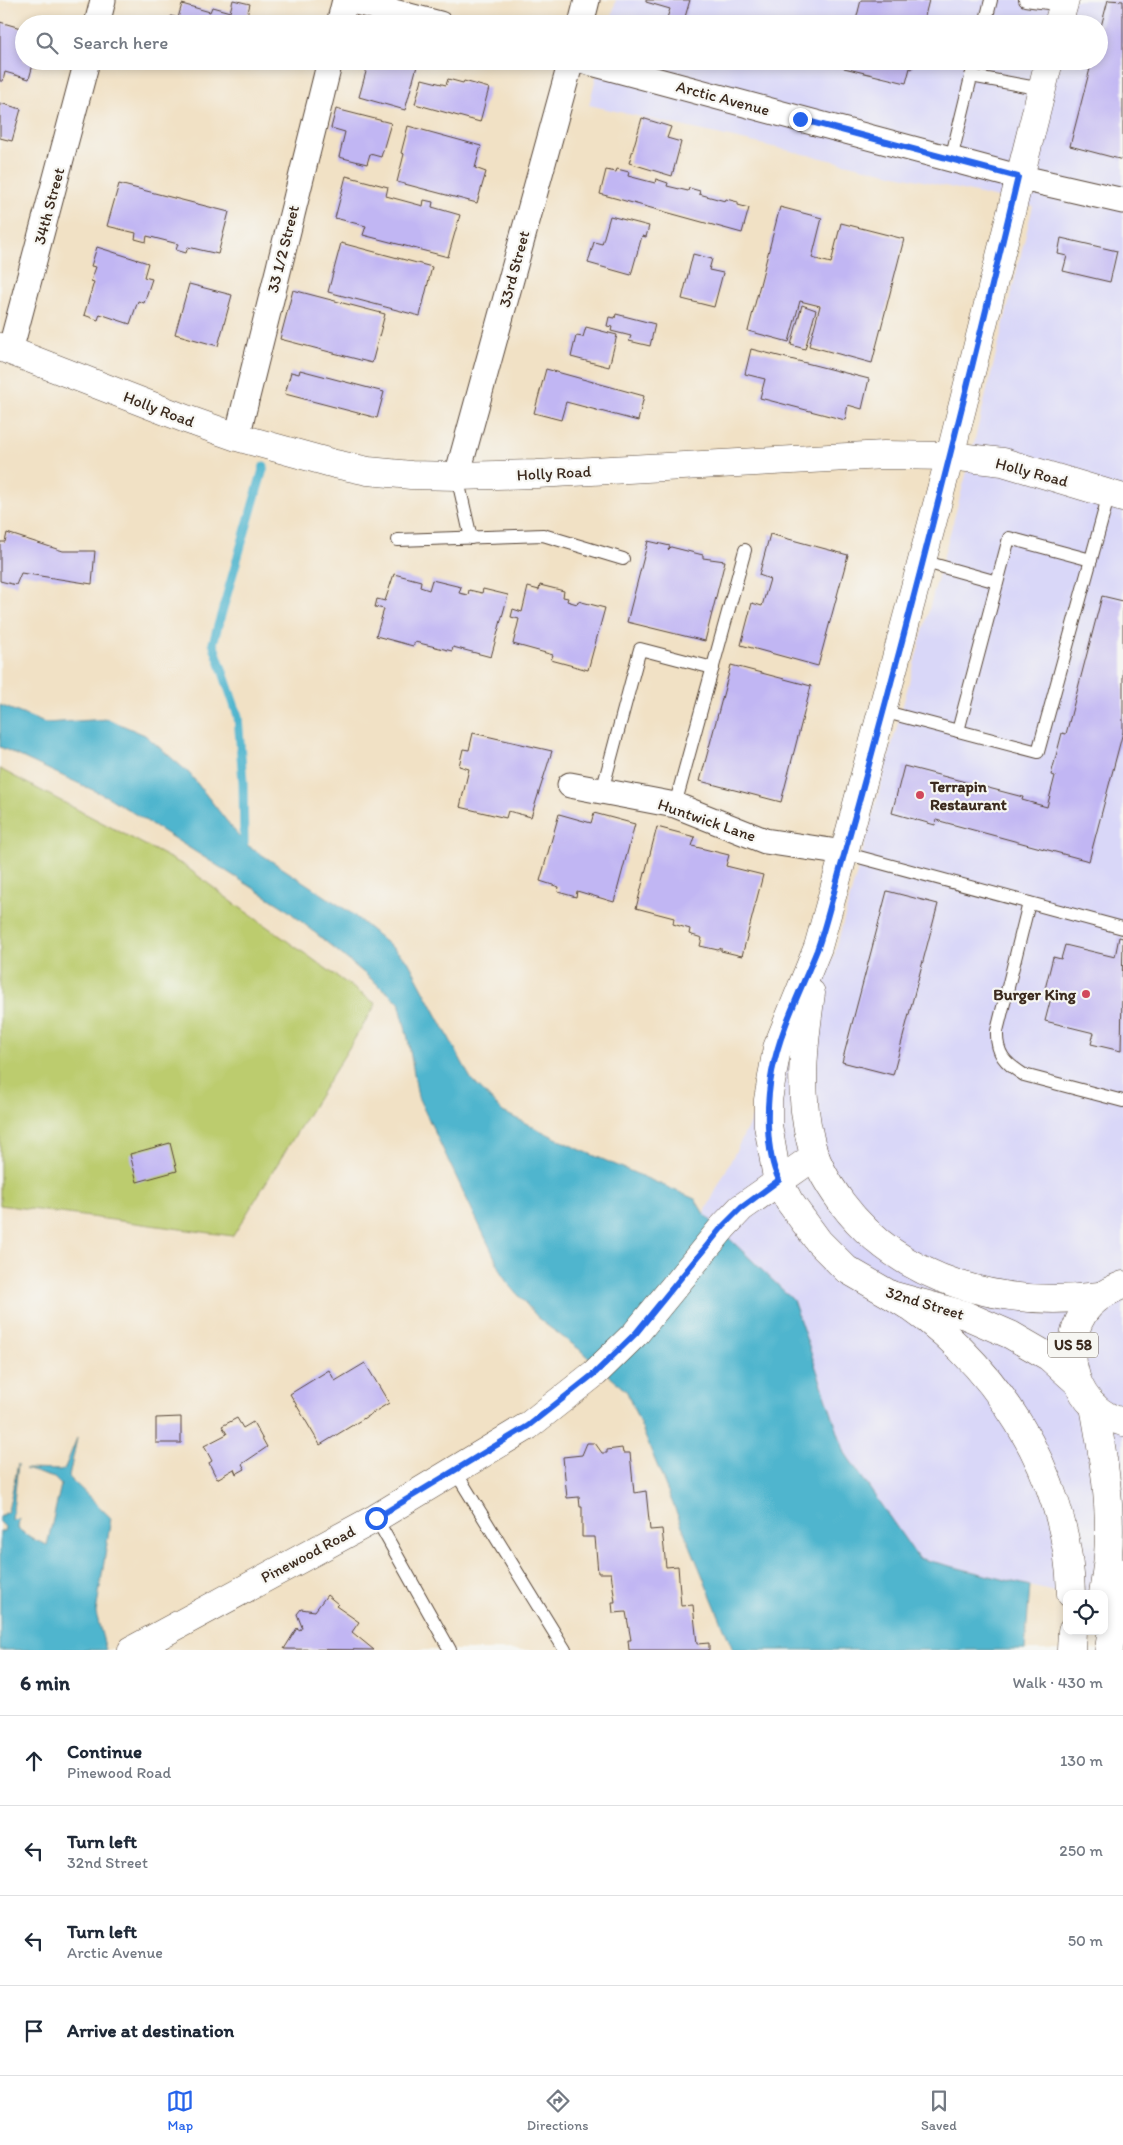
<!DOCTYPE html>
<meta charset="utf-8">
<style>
body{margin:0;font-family:Itim,sans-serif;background:#f2f2f3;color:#1f2937}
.controls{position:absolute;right:15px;bottom:15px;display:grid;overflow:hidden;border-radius:10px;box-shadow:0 2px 8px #0003}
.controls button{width:45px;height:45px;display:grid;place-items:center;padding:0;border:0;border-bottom:1px solid #e0e1e3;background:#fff;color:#1f2937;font:25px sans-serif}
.stop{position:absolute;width:15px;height:15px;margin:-11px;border:4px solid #2563eb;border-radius:50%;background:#fff}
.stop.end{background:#2563eb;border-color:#fff;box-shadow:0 1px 5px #0008}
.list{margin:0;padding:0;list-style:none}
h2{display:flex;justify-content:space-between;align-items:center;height:65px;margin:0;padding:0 20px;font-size:21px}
h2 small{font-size:16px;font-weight:400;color:#747a83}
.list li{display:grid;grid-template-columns:32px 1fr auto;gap:15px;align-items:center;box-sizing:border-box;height:90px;padding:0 20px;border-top:1px solid #e0e1e3}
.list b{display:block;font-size:19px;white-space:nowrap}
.list p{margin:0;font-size:16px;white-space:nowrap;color:#747a83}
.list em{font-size:16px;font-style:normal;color:#747a83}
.icon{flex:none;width:28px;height:28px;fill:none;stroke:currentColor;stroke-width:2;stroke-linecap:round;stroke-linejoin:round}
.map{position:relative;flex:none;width:1123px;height:1650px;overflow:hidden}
.search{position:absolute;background:#fff;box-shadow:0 2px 8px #0003;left:15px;right:15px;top:15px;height:55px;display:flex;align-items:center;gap:12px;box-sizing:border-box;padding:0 18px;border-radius:28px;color:#747a83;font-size:19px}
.sheet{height:425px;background:#fff}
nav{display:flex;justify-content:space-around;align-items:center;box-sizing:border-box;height:70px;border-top:1px solid #e0e1e3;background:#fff;font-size:14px;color:#747a83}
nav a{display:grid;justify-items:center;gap:2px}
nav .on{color:#2563eb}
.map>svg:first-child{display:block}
</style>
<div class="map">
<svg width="1123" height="1650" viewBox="0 0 1123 1650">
<rect width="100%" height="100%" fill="#f6f6f2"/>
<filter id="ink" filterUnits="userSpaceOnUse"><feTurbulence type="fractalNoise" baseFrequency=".02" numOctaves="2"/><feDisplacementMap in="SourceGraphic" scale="10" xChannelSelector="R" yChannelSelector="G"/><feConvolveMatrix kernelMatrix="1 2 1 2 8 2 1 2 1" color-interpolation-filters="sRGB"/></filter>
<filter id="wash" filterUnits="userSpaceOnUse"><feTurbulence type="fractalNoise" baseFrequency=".0096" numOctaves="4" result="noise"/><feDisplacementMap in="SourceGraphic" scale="20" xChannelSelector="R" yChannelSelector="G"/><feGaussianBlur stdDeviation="1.12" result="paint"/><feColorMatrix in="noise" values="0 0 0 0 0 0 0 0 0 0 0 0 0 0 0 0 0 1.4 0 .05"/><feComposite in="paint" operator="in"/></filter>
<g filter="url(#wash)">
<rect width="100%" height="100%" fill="#f1e1c5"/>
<polygon fill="#d9d7f8" points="616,0 1123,0 1123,1609 1104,1594 1067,1595 918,1559 845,1453 793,1300 704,1214 834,956 966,475 1033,206 589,105 600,61 1099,61 1099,24 610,24"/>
<polygon fill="#bccc6e" stroke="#7c7b46" points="0,769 185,866 235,904 376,1004 233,1236 0,1205"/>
<g fill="#4fb5ce" stroke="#457076">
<polygon points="0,705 45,723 108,719 145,735 189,773 244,843 351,913 408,961 471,1079 503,1112 574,1147 695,1199 704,1214 793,1300 845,1453 918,1558 1030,1586 1025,1650 733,1650 627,1392 583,1352 541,1321 506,1281 418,1097 408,1039 399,1002 285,908 108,797 0,747"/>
<polygon points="77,1438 69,1477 111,1518 96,1613 106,1650 0,1650 0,1531 4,1531 5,1527 0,1522 0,1517 8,1511 18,1464 12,1520 19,1519 18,1529 35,1540 47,1545 61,1485 54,1478 25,1469 64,1470"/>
</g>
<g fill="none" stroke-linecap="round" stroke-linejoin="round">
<polyline stroke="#4fb5ce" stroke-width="9" points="244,843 243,782 238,716 213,643 264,466"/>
</g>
<g id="blocks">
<g fill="#c1b6f3">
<polygon points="233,0 250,4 245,24 169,24 171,16 178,18 182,4 210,12 212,7 230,12"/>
<polygon points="646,0 690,0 683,24 666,21 670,9 646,2"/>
<polygon points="861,0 929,0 923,24 855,24"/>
<polygon points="1108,0 1123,1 1123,160 1070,146 1092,61 1099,61 1099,34"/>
<polygon points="0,22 24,29 24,61 34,61 29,79 5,72 3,81 0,81"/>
<polygon points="369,61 399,61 417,66 405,110 359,97"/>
<polygon points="845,61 914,61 912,69 910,68 906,83 844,68"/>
<polygon points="422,79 446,85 448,79 463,83 464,81 489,88 480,122 415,104"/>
<polygon points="0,103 21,109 12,141 0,138"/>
<polygon points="336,109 391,123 381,157 370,154 367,164 339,157 345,132 331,128"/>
<polygon points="642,118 671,127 667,138 681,142 672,176 629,163"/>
<polygon points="408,126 481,146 475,168 486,172 477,203 397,182 404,154 401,153"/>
<polygon points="617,169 629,172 628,176 655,183 656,179 668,183 667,186 688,191 689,188 700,191 699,194 725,201 726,199 738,202 738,205 749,208 742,233 600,194 606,170 616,172"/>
<polygon points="346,176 388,187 386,196 423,206 424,200 433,202 432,207 460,215 448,257 363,235 366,226 335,218"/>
<polygon points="119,184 229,212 218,254 188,247 186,253 176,250 178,244 147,236 146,242 135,239 136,233 107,226"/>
<polygon points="780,207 822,218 812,258 831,263 841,223 904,239 872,363 809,346 820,306 800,301 789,342 748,331"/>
<polygon points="610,216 649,226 646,237 642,236 631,275 588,263 594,242 602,244"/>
<polygon points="1061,238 1117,251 1110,282 1063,271 1067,256 1058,254"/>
<polygon points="341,243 432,267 420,316 328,292"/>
<polygon points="97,247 148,263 144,277 152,279 144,303 138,301 130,324 100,314 98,320 84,315 94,282 91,281 96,267 91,266"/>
<polygon points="693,254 712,259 709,270 723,273 714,307 682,299"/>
<polygon points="189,284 232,295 218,346 175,334"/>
<polygon points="293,290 385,314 372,363 280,339"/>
<polygon points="802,305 816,310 805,349 791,345"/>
<polygon points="616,314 655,324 650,346 629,341 631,336 611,331 612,327 607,326 609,317 615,318"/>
<polygon points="586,327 617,335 609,367 571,357 576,336 583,337"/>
<polygon points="751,349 869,379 862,409 848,405 845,420 760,398 765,379 745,374"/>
<polygon points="546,369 644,396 638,421 566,402 561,420 534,413"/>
<polygon points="300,370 384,392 377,418 285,394 291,372 299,374"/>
<polygon points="7,533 63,551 95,551 92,584 21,573 16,585 0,581 0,542 5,542"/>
<polygon points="770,534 848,555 818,666 741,645 752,603 762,606 770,579 759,575"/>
<polygon points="648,541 670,546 668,550 671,547 703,555 703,558 725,561 705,641 627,622"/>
<polygon points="394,574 421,581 420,587 429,590 432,580 461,587 459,593 468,595 469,590 482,593 483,589 508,595 491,657 453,647 452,651 415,642 413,646 376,636 384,609 375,607 377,599 385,601"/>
<polygon points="540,585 564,591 563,597 568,598 567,601 577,604 578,601 605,608 588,670 551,660 553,655 513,644 519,619 511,617 513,609 522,612 528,587 539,590"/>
<polygon points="1102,596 1123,601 1123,732 1089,861 936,820 935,825 892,813 904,766 1023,797 1022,800 1047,807 1055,776 1051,775 1062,733 1066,734"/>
<polygon points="731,665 811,686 781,802 700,781"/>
<polygon points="473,733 552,751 531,817 508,811 506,818 460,807 469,769 459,766 463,749 469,750"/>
<polygon points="594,813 635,824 614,902 577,891 576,897 558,892 559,887 540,881 559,814 591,823"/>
<polygon points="657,827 695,837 692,846 729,855 726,866 763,875 742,956 721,951 721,948 718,950 700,946 702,938 689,934 690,929 673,924 674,918 636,908"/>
<polygon points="887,891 938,904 893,1075 842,1062"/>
<polygon points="1119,937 1123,938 1121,1051 1091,1044 1094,1033 1045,1021 1052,994 1044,993 1053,957 1061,959 1065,945 1115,957"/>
<polygon points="170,1143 177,1171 137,1182 130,1154"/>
<polygon points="365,1363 389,1403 320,1445 290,1394 329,1370 335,1381"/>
<polygon points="181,1417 181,1443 156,1443 156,1418"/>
<polygon points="237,1418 243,1428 253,1422 267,1447 242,1464 245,1469 236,1474 234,1469 217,1479 209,1463 212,1461 204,1446 227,1434 222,1426"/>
<polygon points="587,1443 595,1443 602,1453 607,1453 607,1450 622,1448 623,1453 630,1453 634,1493 646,1491 650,1530 662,1529 666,1567 678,1566 681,1606 693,1605 697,1644 709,1643 709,1650 629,1650 628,1640 631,1640 626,1612 613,1613 612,1602 615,1602 611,1573 598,1573 595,1537 582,1537 582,1507 580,1507 579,1497 567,1498 563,1457 582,1455"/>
<polygon points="327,1595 338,1604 336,1606 359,1622 352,1632 374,1650 284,1649 297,1628 300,1630 302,1627 297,1614 301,1609 315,1611"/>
</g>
</g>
</g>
<g filter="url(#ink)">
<use href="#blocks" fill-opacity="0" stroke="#564537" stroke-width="1"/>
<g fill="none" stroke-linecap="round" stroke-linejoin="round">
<defs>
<g id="service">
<polyline points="1025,0 1063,5"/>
<polyline points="985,24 991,0"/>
<polyline points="971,76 1042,89"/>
<polyline points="951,159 975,61"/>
<polyline points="457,476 471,538"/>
<polyline points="398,540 543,535 623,559"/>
<polyline points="922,561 997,582"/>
<polyline points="882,711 1038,752 1109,494"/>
<polyline points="958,731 1009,538 1091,560"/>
<polyline points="602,791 640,649 713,668"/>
<polyline points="675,805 745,550"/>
<polyline points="844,853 1123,928"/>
<path d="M1029,903l-32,128c-1,23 8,32 27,44l99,26"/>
<polyline points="455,1471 565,1650"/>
<polyline points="376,1518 450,1650"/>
</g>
<g id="minor">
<polyline points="348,0 440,24"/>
<polyline points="97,24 103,0"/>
<polyline points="339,24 345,0"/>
<polyline points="581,24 587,0"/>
<polyline points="584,61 1018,177 1123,201"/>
<polyline points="10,351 87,61"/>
<polyline points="237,437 330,61"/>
<polyline points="457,476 571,61"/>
<polyline points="570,785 675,805 765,841 844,853"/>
</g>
<g id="tertiary">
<polyline points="1058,24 1065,0"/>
<polyline points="1049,61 950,456 844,853 818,947 777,1048 768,1100 768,1125 777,1178 789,1201 819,1242 846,1269 891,1295 965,1315 1011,1335 1049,1357 1077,1382"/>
<polyline points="0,347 186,419 237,437 335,464 368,471 411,475 457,476 537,474 884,455 950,456 1003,462 1123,498"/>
<path d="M811,993c-7,49 -13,97 -1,146 5,24 18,45 32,64 60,80 162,105 258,93"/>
<polyline points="132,1650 376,1518 528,1426 595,1373 636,1333 723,1227 741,1208 815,1156"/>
</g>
<g id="primary">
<path d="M1123,1285c-16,6 -30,14 -40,29 -24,38 -7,97 40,108"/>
<path d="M891,1295c101,59 178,181 180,299"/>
<path d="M1094,1406c9,49 18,99 14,150 -1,12 -3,25 -5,38"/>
<polyline points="1071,1650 1072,1631"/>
<polyline points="1109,1650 1120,1572"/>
</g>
</defs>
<use href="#service" stroke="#564537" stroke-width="14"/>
<use href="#minor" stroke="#564537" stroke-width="27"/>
<use href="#tertiary" stroke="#564537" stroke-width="29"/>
<use href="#primary" stroke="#564537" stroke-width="29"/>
<use href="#service" stroke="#fff" stroke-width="12"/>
<use href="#minor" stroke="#fff" stroke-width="25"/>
<use href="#tertiary" stroke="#fff" stroke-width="28"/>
<use href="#primary" stroke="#fff" stroke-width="28"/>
</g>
</g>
<g fill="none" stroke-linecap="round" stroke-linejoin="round" filter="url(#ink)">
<path stroke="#2563eb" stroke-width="6" d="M376,1518l152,-92 67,-53 41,-40 87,-107 18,-18 38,-28c-14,-29 -13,-76 -7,-108 8,-42 29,-82 45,-122 11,-31 18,-64 27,-95 63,-225 120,-451 174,-678l-218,-58"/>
</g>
<g fill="#d1495b" stroke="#f6f6f2" stroke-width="2">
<circle cx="920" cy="795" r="5"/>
<circle cx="1086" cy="994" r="5"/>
</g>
<g text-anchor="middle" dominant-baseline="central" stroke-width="4.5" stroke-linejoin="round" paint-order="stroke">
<rect fill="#f6f6f2" stroke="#73675e" stroke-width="1" x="1048" y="1332.5" width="50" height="25" rx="4"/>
<g font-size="15" font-weight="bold" fill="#3b2a1e">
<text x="1073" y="1345">US 58</text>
</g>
<g font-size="16" fill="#3b2a1e" stroke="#f6f6f2">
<text transform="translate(723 98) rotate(15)">Arctic Avenue</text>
<text transform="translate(49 206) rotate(-75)">34th Street</text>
<text transform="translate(283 249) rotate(-76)">33 1/2 Street</text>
<text transform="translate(514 269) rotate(-75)">33rd Street</text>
<text transform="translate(159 409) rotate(21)">Holly Road</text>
<text transform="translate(1032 472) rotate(15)">Holly Road</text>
<text transform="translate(554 473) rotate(-3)">Holly Road</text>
<text transform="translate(707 820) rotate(19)">Huntwick Lane</text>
<text transform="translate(925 1303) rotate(17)">32nd Street</text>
<text transform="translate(308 1554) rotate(-28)">Pinewood Road</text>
</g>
<g font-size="16" font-weight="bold" fill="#3b2a1e" stroke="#f6f6f2" text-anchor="start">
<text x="930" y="786">Terrapin<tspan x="930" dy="18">Restaurant</tspan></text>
<text x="1076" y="994" text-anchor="end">Burger King</text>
</g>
</g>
</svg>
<div class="controls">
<button><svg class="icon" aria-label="locate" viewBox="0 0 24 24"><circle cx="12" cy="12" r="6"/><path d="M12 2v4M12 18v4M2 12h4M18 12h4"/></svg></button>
</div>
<div class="stop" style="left:376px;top:1518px"></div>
<div class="stop end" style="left:800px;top:119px"></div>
<div class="search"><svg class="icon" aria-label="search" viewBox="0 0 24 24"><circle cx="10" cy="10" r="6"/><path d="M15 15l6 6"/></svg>Search here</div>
</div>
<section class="sheet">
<h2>6 min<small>Walk · 430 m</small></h2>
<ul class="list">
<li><svg class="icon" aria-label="ahead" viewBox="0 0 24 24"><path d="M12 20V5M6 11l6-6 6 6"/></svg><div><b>Continue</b><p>Pinewood Road</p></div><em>130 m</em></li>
<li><svg class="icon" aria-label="left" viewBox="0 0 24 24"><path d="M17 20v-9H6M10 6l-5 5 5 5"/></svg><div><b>Turn left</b><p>32nd Street</p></div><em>250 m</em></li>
<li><svg class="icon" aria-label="left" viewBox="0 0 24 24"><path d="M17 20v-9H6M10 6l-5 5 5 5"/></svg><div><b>Turn left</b><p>Arctic Avenue</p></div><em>50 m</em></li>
<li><svg class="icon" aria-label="arrive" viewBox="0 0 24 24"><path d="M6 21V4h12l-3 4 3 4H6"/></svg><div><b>Arrive at destination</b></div></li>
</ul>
</section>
<nav>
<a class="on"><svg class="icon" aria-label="map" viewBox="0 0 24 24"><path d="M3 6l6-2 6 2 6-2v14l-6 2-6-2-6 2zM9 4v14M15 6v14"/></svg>Map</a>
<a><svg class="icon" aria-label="directions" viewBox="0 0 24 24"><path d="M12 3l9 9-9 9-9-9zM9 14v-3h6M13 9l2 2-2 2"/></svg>Directions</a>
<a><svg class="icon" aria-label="saved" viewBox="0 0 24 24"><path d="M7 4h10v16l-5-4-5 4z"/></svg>Saved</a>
</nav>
